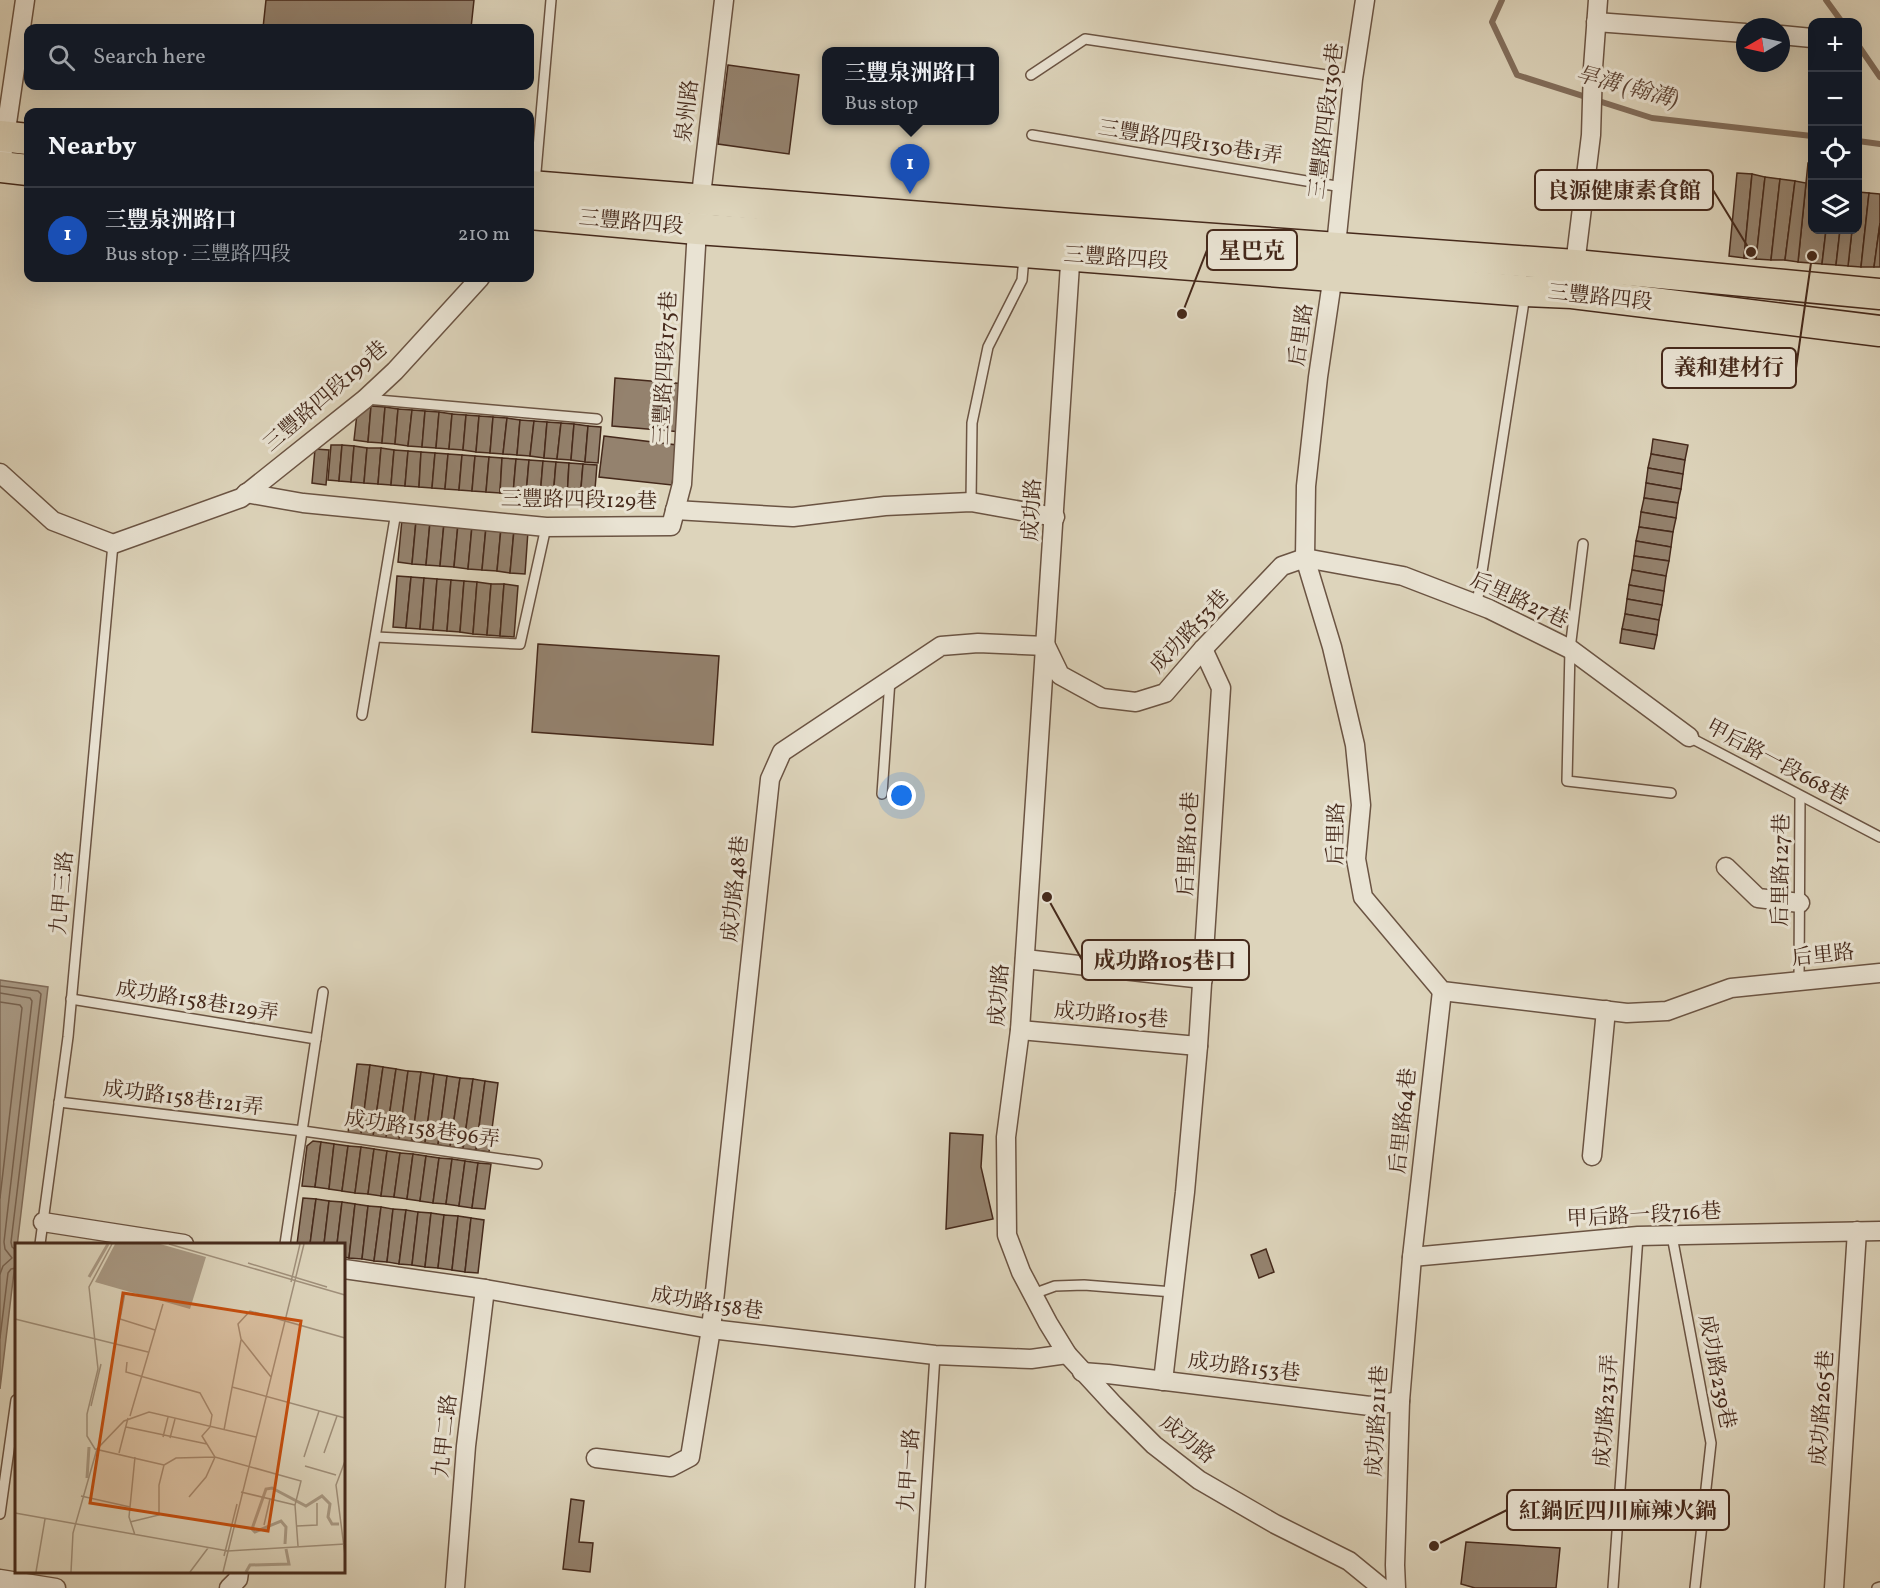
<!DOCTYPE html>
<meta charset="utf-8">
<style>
body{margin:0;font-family:Vollkorn,"Noto Serif TC",serif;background:#20242c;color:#f1f3f6}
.controls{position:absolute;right:18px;top:18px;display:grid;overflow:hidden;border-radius:12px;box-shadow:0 6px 24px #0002}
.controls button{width:54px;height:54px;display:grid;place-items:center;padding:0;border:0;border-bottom:2px solid #363941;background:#171b24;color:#f1f3f6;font:30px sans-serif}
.compass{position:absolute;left:1736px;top:18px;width:54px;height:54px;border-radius:50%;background:#171b24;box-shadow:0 6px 24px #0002;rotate:261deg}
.you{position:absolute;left:902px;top:796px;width:21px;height:21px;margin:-15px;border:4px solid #fff;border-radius:50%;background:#1a73e8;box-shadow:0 0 0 9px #1a73e833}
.badge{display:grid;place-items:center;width:39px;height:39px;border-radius:50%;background:#c59692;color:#fff;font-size:20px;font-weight:700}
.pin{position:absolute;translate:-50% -50px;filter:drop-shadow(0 2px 3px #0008)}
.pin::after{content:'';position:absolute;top:32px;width:21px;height:18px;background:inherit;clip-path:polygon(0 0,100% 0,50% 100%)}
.popup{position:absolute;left:822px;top:47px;width:177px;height:78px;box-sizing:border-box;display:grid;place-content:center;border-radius:12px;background:#171b24;filter:drop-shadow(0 2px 4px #0005);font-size:20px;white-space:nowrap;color:#9ea1a6}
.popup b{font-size:22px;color:#f1f3f6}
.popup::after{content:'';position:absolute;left:50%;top:100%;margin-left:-12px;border:12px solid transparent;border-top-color:#171b24}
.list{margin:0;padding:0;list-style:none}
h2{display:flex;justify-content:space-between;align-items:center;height:78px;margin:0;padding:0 24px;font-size:26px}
h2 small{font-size:20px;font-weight:400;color:#9ea1a6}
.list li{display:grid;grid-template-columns:39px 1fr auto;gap:18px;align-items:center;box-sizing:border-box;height:96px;padding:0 24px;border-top:2px solid #363941}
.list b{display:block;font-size:22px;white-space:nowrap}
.list p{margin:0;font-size:20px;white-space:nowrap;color:#9ea1a6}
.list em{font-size:20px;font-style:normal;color:#9ea1a6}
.icon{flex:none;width:33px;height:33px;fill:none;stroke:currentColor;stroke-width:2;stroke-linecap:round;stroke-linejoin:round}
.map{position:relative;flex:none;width:1880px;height:1588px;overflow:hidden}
.search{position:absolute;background:#171b24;box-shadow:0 6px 24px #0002;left:24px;top:24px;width:510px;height:66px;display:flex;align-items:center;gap:15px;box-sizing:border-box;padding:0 21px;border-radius:12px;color:#9ea1a6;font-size:22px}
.panel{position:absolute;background:#171b24;box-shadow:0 6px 24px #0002;left:24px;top:108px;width:510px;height:174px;border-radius:12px}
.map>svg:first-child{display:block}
</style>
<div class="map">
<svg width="1880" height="1588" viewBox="0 0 1880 1588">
<rect width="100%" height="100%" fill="#ddd4bb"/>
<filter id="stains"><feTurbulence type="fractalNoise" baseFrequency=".00333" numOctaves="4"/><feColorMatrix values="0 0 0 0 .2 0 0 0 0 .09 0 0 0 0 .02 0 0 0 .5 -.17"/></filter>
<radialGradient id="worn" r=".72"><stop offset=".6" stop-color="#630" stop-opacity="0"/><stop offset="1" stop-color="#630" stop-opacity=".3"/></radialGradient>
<polygon fill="#a99a85" stroke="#816d5b" stroke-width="1.5" points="0,980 48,987 0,1389"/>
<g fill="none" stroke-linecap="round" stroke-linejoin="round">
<g stroke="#776250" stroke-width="1.5">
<polyline points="0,986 38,991 41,994 11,1242 12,1247 16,1250"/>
<polyline points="0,993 30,998 32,1001 4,1242 5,1249 12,1258 3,1266 0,1274"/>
<polyline points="0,1002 20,1005 22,1008 0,1198"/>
<polyline points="0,1338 8,1273 11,1269 16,1268"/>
</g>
<g stroke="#816d5b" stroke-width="6">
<polyline points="1502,0 1492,22 1517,75 1652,118 1812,136"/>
<polyline points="1826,0 1842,22"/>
<polyline points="1858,45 1880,77"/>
<polyline points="1858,141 1880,144"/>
</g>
</g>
<g fill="#94826e" stroke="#45291b" stroke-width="1.5">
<polygon points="266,0 474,0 471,28 263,28"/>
<polygon points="728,65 799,75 789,154 718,144"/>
<polygon points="1808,163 1812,163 1812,230 1826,230 1822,264 1798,262"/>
<polygon points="1737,173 1752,174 1744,258 1729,256"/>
<polygon points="1752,174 1765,177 1756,259 1744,258"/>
<polygon points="1765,177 1780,179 1771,260 1756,259"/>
<polygon points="1780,179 1795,181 1785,260 1771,260"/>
<polygon points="1795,181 1806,183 1798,262 1785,260"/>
<polygon points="1858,192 1869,193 1861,267 1848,266 1852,230 1858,230"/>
<polygon points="1869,193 1880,194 1880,223 1874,267 1861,267"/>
<polygon points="1880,223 1880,267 1874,267"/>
<polygon points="1826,230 1840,230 1836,265 1822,264"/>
<polygon points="1840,230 1852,230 1848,266 1836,265"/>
<polygon points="615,378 686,384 682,432 612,426"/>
<polygon points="358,405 371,406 368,442 354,440"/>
<polygon points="371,406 385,407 382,443 368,442"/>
<polygon points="385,407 398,409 395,444 382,443"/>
<polygon points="398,409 412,410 408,446 395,444"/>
<polygon points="412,410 425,411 422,447 408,446"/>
<polygon points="425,411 439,412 436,448 422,447"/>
<polygon points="439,412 452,414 449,449 436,448"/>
<polygon points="452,414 466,415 463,450 449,449"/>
<polygon points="466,415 479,416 476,452 463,450"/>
<polygon points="479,416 493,417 490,453 476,452"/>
<polygon points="493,417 507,418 503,454 490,453"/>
<polygon points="507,418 520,420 517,455 503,454"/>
<polygon points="520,420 534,421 530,456 517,455"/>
<polygon points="534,421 547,422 544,458 530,456"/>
<polygon points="547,422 561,423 557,459 544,458"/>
<polygon points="561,423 574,424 571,460 557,459"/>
<polygon points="574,424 588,426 585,462 571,460"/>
<polygon points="588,426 601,427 598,463 585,462"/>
<polygon points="604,436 677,445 672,485 599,477"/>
<polygon points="1653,439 1688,445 1685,460 1651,454"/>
<polygon points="331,445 342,445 339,481 328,480"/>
<polygon points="342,445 354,446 351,482 339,481"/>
<polygon points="354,446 367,448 364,483 351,482"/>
<polygon points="367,448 381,448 378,484 364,483"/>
<polygon points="381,448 394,450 391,485 378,484"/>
<polygon points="315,449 329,450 326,485 312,483"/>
<polygon points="394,450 408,451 405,486 391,485"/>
<polygon points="408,451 421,452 419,487 405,486"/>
<polygon points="421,452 435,453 432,488 419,487"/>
<polygon points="435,453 448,454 445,489 432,488"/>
<polygon points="448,454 462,455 459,490 445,489"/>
<polygon points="1651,454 1685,460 1683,474 1648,468"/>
<polygon points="462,455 475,456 472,491 459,490"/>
<polygon points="475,456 489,457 486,492 472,491"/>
<polygon points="489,457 502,458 500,493 486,492"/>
<polygon points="502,458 516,459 513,494 500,493"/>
<polygon points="516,459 529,460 526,495 513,494"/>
<polygon points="529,460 543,461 540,497 526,495"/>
<polygon points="543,461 556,462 553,498 540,497"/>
<polygon points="556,462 569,463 567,499 553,498"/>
<polygon points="569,463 583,464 580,500 567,499"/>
<polygon points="583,464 597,465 594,501 580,500"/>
<polygon points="1648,468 1683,474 1681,489 1646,483"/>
<polygon points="1646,483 1681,489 1678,503 1644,498"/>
<polygon points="1644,498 1678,503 1676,518 1641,512"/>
<polygon points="1641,512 1676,518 1673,532 1639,527"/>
<polygon points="402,519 416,521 412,564 398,562"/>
<polygon points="416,521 430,522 426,565 412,564"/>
<polygon points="430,522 444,523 440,566 426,565"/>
<polygon points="444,523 458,524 454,567 440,566"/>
<polygon points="458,524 472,526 468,569 454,567"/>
<polygon points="472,526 486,527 482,570 468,569"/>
<polygon points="486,527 501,528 497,571 482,570"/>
<polygon points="1639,527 1673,532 1671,547 1636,541"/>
<polygon points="501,528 514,530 510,573 497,571"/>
<polygon points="514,530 528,531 525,574 510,573"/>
<polygon points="1636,541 1671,547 1669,561 1634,556"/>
<polygon points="1634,556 1669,561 1666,576 1632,570"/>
<polygon points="1632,570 1666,576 1664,591 1629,585"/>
<polygon points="397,576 411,577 406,628 393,627"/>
<polygon points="411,577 424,578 420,629 406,628"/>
<polygon points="424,578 437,579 433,630 420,629"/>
<polygon points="437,579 451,580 447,631 433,630"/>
<polygon points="451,580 464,581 460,632 447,631"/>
<polygon points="464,581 477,582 473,634 460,632"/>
<polygon points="477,582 491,584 487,635 473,634"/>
<polygon points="491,584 504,584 500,636 487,635"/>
<polygon points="504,584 518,586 514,637 500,636"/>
<polygon points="1629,585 1664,591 1662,605 1627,599"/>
<polygon points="1627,599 1662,605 1659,620 1625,614"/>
<polygon points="1625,614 1659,620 1657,635 1622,629"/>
<polygon points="1622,629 1657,635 1654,649 1620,643"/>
<polygon points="538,644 719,656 713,745 532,732"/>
<polygon points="357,1064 370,1065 361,1135 348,1133"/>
<polygon points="370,1065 383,1067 373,1137 361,1135"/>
<polygon points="383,1067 396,1069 386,1138 373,1137"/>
<polygon points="396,1069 408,1071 399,1140 386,1138"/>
<polygon points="408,1071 421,1072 412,1141 399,1140"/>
<polygon points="421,1072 434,1074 425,1143 412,1141"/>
<polygon points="434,1074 447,1076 438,1145 425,1143"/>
<polygon points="447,1076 460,1078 450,1147 438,1145"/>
<polygon points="460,1078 473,1079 463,1149 450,1147"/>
<polygon points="473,1079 485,1081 476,1150 463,1149"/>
<polygon points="485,1081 498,1083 489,1152 476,1150"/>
<polygon points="950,1133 983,1135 981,1167 993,1219 946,1229"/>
<polygon points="313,1141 321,1142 315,1187 302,1186 307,1146"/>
<polygon points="321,1142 334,1144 329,1189 315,1187"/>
<polygon points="334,1144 348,1146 342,1191 329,1189"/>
<polygon points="348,1146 361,1147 355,1193 342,1191"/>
<polygon points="361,1147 374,1149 368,1194 355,1193"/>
<polygon points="374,1149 387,1151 381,1196 368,1194"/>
<polygon points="387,1151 400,1153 394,1197 381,1196"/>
<polygon points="400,1153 413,1154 407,1199 394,1197"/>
<polygon points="413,1154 426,1156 420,1201 407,1199"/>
<polygon points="426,1156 439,1158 433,1203 420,1201"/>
<polygon points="439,1158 452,1159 446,1204 433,1203"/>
<polygon points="452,1159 465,1161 459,1206 446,1204"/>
<polygon points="465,1161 478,1163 472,1208 459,1206"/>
<polygon points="478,1163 491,1164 485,1209 472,1208"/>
<polygon points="303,1198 316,1199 310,1244 297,1244"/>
<polygon points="316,1199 329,1201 324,1244 310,1244"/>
<polygon points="329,1201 342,1202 337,1244 324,1244"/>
<polygon points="342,1202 355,1204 349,1258 344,1257 344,1244 337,1244"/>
<polygon points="355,1204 368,1206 362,1259 349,1258"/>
<polygon points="368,1206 381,1207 374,1261 362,1259"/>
<polygon points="381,1207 393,1209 387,1262 374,1261"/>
<polygon points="393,1209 406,1210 399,1264 387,1262"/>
<polygon points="406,1210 418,1212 412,1265 399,1264"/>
<polygon points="418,1212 431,1213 425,1267 412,1265"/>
<polygon points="431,1213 444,1215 438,1268 425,1267"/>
<polygon points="444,1215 458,1216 452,1270 438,1268"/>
<polygon points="458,1216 471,1218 465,1272 452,1270"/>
<polygon points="471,1218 484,1220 478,1273 465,1272"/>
<polygon points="1266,1249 1274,1272 1259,1278 1251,1255"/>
<polygon points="571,1499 584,1501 579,1542 593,1543 590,1572 563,1569"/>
<polygon points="1466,1542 1560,1548 1556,1588 1475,1588 1461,1584"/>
</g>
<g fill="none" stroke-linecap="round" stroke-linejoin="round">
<defs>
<g id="service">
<polyline points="1031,75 1085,39 1353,79"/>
<polyline points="1032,135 1342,187"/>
<polyline points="535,183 551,0"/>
<polyline points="366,399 597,419"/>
<polyline points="971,502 972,423 988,347 1022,280 1024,257"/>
<polyline points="1583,544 1570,649 1567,781 1671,793"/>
<polyline points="1477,604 1525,295"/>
<polyline points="376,637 520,644 546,527"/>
<polyline points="362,715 396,512"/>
<polyline points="1689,737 1880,837"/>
<polyline points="882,794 890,680"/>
<polyline points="1799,981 1800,796"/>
<polyline points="71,999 316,1039"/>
<polyline points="59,1102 303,1131 537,1164"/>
<polyline points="1672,1236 1711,1443 1695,1588"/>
<polyline points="40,1244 68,1037 113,544"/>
<polyline points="285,1244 323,992"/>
<polyline points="1033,1294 1055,1286 1084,1285 1173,1292"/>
<polyline points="0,1514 16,1400"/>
<polyline points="920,1588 935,1355"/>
<polyline points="1613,1588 1638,1236"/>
<polyline points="1877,1588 1880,1587"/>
</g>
<g id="minor">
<polyline points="1365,0 1353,79 1333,275 1318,377 1306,486 1305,558 1332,647 1355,745 1361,805 1356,859 1363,897 1442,991 1627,1013 1667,1011 1731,988 1880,973"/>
<polyline points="1596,22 1745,33"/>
<polyline points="1781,35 1812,38"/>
<polyline points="0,171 25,0"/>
<polyline points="1071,249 1020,1030 1006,1137 1007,1235 1021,1272 1048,1323 1067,1354 1114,1405 1154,1445 1199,1480 1275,1524 1349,1561 1382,1588"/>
<polyline points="1574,273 1591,135 1593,68 1598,0"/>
<polyline points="0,473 53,521 113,544 241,498 365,399 395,371 480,278"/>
<polyline points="246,493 303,503 546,527 671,526 682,484 697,229 724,0"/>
<polyline points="675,510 793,517 885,506 971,502 1055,517"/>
<polyline points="1726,867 1758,898 1800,903"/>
<polyline points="1025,959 1203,979"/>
<polyline points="1020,1030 1198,1046"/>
<polyline points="1592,1156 1606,1010"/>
<polyline points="43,1222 184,1244"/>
<polyline points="1412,1257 1638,1236 1880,1231"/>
<polyline points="344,1269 485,1289 711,1329 935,1355 1031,1359 1067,1354"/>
<polyline points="1082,1372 1108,1374 1370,1406 1400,1401"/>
<polyline points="1163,1381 1185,1192 1198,1046 1221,688 1203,649"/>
<polyline points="596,1458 671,1467 690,1457 711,1329 770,779 782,752 941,646 978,643 1046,646 1060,675 1102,698 1136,702 1165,693 1203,649 1282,566 1305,558 1403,576 1489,609 1570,649 1689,737"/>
<polyline points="0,1579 56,1588"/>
<polyline points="229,1588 238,1579 239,1572"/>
<polyline points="455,1588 466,1446 485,1289"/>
<polyline points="1396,1588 1395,1565 1400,1401 1412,1257 1442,991"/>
<polyline points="1834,1588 1857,1231"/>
</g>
<g id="primary">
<polyline points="0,136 28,139"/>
<polyline points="0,167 28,170"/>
<polyline points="530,186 1076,229 1575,265 1880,294"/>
<polyline points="530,214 697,229 1024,252 1525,291 1572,293 1880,331"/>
</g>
</defs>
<use href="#service" stroke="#6b5443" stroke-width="12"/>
<use href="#minor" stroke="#6b5443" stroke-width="21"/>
<use href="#primary" stroke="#45291b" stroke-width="33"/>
<use href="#service" stroke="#e9e3d3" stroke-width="9"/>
<use href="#minor" stroke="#e9e3d3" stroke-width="18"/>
<use href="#primary" stroke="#ddd4bb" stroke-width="30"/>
</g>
<g text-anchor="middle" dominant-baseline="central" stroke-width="6" stroke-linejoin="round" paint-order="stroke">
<g font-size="21" fill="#45291b" stroke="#e9e3d3">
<text transform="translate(688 111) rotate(-83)">泉州路</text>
<text transform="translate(1327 121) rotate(-83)">三豐路四段130巷</text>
<text transform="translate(1190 143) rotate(9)">三豐路四段130巷1弄</text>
<text transform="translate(631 223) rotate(5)">三豐路四段</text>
<text transform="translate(1116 259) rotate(4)">三豐路四段</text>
<text transform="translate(1600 298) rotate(6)">三豐路四段</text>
<text transform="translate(1302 335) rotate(-82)">后里路</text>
<text transform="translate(666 368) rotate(-87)">三豐路四段175巷</text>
<text transform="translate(326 397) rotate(-41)">三豐路四段199巷</text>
<text transform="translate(579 501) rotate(1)">三豐路四段129巷</text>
<text transform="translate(1033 510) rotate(-87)">成功路</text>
<text transform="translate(1519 601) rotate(25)">后里路27巷</text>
<text transform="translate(1190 632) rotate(-47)">成功路53巷</text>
<text transform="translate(1777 763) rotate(28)">甲后路一段668巷</text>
<text transform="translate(1337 834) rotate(-89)">后里路</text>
<text transform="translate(1189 844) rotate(-87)">后里路10巷</text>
<text transform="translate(1782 870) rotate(-89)">后里路127巷</text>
<text transform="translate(736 889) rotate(-84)">成功路48巷</text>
<text transform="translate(63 893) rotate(-85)">九甲三路</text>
<text transform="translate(1823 956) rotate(-6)">后里路</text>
<text transform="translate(1000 995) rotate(-86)">成功路</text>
<text transform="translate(197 1002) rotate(9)">成功路158巷129弄</text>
<text transform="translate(1111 1016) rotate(5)">成功路105巷</text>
<text transform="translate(183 1099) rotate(7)">成功路158巷121弄</text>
<text transform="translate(1404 1121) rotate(-84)">后里路64巷</text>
<text transform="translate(422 1130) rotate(8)">成功路158巷96弄</text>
<text transform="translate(1644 1216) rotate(-3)">甲后路一段716巷</text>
<text transform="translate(707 1304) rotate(9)">成功路158巷</text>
<text transform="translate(1244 1368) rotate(7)">成功路153巷</text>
<text transform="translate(1716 1372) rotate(79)">成功路239巷</text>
<text transform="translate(1823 1408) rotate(-86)">成功路265巷</text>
<text transform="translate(1607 1411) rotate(-86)">成功路231弄</text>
<text transform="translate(1378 1421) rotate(-87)">成功路211巷</text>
<text transform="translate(446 1436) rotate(-84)">九甲二路</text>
<text transform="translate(1187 1440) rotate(39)">成功路</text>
<text transform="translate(910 1470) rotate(-86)">九甲一路</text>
</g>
<g font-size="22" font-style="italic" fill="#5e4536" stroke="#e9e3d3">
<text transform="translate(1627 88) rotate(15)">旱溝 (翰溝)</text>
</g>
</g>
<g transform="translate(15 1243)">
<rect width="330" height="330" fill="#ddd4bb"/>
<path d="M100,1h45l46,13 -16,52 -95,-27z" fill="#a99a85"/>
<path fill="none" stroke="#a99a85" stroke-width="3" d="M74,34l19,-33M72,235l2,-31M270,301l1,-17 -5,-6 -26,11 -3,-3 14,-40 6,-1 34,18 16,-10 8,8 -2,13 4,7h7M231,329l4,-7 39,-1 -3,-15"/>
<path fill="none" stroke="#a0907b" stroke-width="1.5" d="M97,1l-23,43 9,82 -11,45v22l8,13 69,16M154,1l176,51M233,20l79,24M276,39l9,-38M110,49l-5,27 35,11M0,76l133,33M112,119l-1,10 74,21 12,22 -2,12 -8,9 13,21 -9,20 -17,20M256,134l-30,-38 -3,-15 12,-13 95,27M217,144l113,31M76,163l10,-42M115,173l33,-112M111,184l81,17M209,187l17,-90M148,194l5,-20M155,195l5,-19M104,210l9,-35M309,210l13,-37M120,214l-6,60 6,18M289,214l15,-46M330,218l-9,24 9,70M290,223l31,9M226,249l54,13M66,253l49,11M0,270l213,38 117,-7M115,279l29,-7v-30l5,-20 12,-7 39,-1 86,24 -6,24 3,41M249,282l6,-26M282,283l20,-1v-22M209,313l13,-52M21,329l9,-53M56,329l2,-39 24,-84 27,-28 25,-9 107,25M175,329l18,-24M208,329l81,-328"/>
<path fill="#c74f0f" fill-opacity="0.15" stroke="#c74f0f" stroke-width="3" d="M108,50l178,28 -33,210 -178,-28z"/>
<rect width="330" height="330" fill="none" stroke="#45291b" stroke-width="3"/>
</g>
<path fill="none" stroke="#45291b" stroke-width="2" d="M1751 252L1713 190M1182 314L1207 250M1812 256L1796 368M1047 897L1082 960M1434 1546L1507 1510"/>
<g fill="#45291b" stroke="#e9e3d3" stroke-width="2">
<circle cx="1751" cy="252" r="6"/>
<circle cx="1182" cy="314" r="6"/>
<circle cx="1812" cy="256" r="6"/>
<circle cx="1047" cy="897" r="6"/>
<circle cx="1434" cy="1546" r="6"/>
</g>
<g fill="#e9e3d3" stroke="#45291b" stroke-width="2">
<rect x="1535" y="170" width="178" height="40" rx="6"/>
<rect x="1207" y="230" width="90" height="40" rx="6"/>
<rect x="1662" y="348" width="134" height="40" rx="6"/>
<rect x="1082" y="940" width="167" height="40" rx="6"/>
<rect x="1507" y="1490" width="222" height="40" rx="6"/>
</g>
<g font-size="22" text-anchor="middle" font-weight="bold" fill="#45291b">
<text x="1624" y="198">良源健康素食館</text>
<text x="1252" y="258">星巴克</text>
<text x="1729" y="375">義和建材行</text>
<text x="1165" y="968">成功路105巷口</text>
<text x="1618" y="1518">紅鍋匠四川麻辣火鍋</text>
</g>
<rect width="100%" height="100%" filter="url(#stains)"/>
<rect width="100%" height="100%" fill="url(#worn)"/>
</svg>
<div class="controls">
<button>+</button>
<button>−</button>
<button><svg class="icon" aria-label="locate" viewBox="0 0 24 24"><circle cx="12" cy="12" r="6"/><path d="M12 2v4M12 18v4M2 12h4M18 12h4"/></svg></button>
<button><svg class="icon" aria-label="layers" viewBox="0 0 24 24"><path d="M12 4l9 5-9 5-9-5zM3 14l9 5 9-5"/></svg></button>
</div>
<svg class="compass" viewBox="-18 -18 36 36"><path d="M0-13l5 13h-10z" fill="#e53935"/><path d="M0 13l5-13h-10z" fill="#9ea1a6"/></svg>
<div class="you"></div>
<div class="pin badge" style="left:910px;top:194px;background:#1a4fb4">1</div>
<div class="popup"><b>三豐泉洲路口</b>Bus stop</div>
<div class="search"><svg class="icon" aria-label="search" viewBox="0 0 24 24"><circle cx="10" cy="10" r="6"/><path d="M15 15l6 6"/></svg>Search here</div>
<section class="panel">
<h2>Nearby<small></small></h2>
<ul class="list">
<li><span class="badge" style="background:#1a4fb4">1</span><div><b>三豐泉洲路口</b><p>Bus stop · 三豐路四段</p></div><em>210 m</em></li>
</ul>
</section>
</div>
